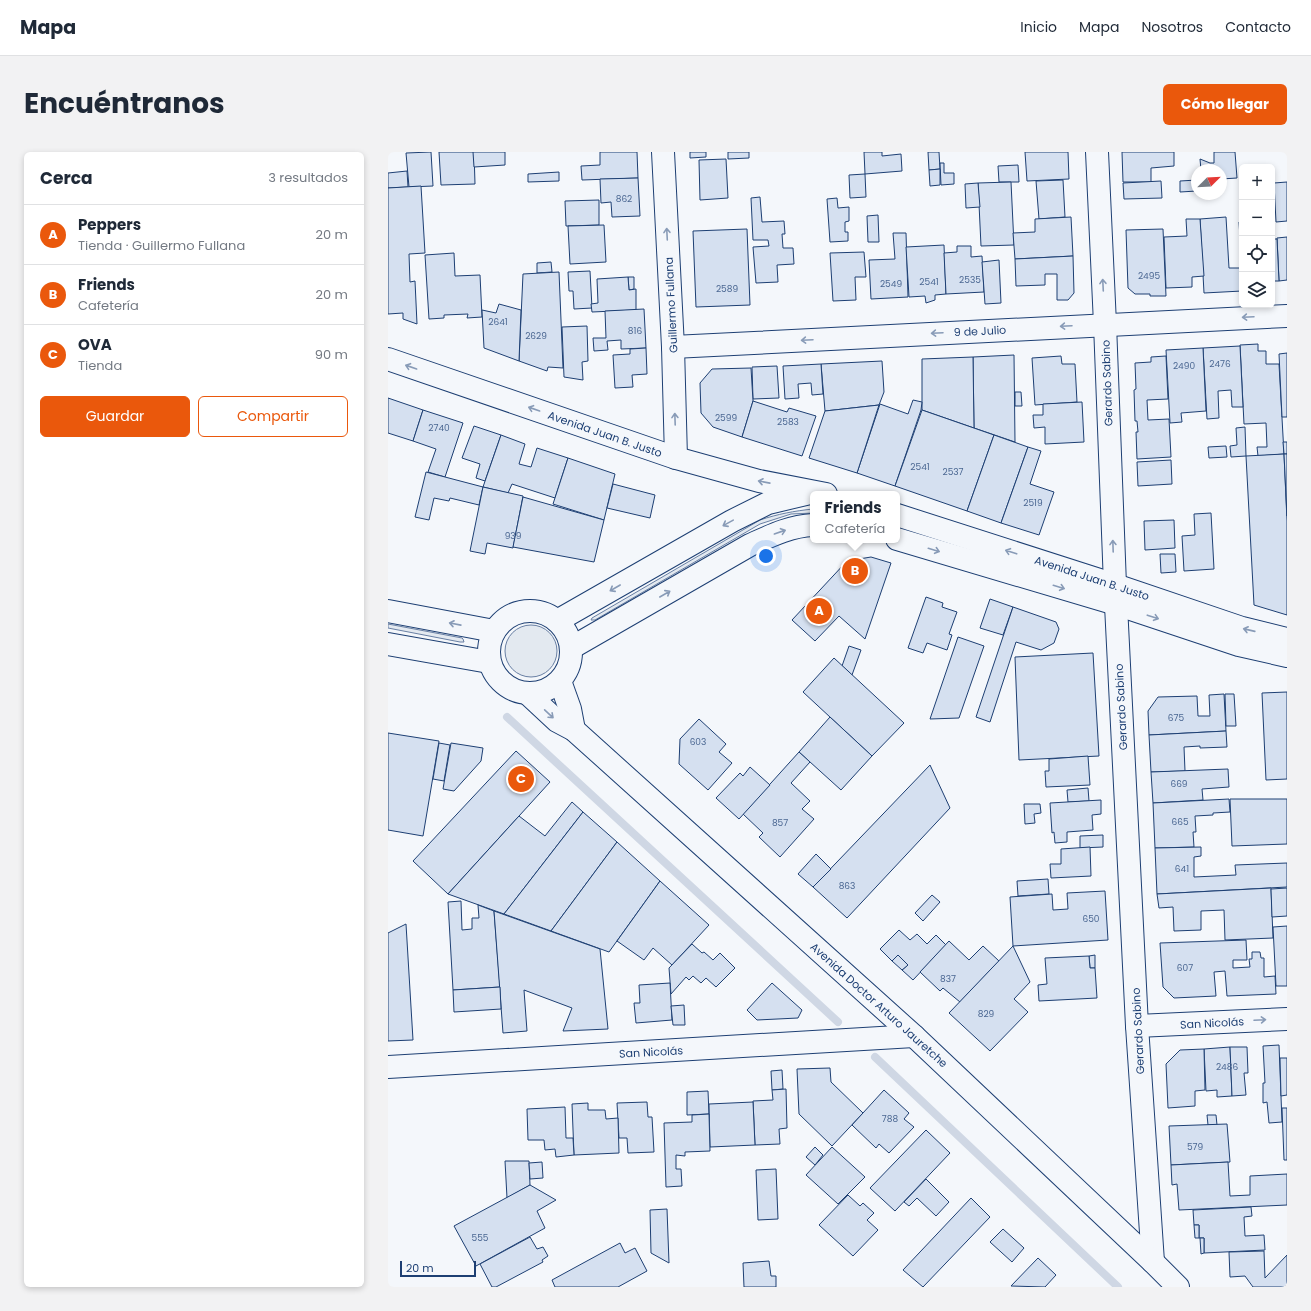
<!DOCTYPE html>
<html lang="es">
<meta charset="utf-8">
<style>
body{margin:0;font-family:Poppins,sans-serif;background:#f2f2f3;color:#1f2937}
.controls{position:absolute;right:12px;top:12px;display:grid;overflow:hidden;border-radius:6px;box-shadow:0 2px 6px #0003}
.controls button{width:36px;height:36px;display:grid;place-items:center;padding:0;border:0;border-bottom:1px solid #e0e1e3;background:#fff;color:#1f2937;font:20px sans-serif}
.compass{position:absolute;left:803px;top:12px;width:36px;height:36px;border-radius:50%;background:#fff;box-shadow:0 2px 6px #0003;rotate:66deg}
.scale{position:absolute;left:12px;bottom:10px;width:76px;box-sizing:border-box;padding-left:4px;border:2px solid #1d3f73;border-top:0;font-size:11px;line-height:14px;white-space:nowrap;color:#1d3f73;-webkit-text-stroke:3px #f4f7fb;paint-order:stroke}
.you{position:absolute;left:378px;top:404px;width:14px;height:14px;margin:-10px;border:3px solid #fff;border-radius:50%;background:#1a73e8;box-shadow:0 0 0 6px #1a73e833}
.badge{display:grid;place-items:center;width:26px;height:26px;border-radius:50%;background:#ea580c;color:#fff;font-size:13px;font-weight:700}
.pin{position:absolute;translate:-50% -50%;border:2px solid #fff;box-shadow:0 1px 4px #0006}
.popup{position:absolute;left:422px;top:339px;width:90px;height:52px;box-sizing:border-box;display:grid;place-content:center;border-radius:6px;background:#fff;filter:drop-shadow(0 1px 3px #0005);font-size:13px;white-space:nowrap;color:#747a83}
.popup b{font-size:15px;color:#1f2937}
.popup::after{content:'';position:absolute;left:50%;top:100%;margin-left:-8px;border:8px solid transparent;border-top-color:#fff}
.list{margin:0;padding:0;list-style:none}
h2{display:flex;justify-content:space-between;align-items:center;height:52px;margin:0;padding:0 16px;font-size:17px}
h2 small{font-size:13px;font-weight:400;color:#747a83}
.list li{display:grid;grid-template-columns:26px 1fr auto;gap:12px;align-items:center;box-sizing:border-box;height:60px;padding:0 16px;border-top:1px solid #e0e1e3}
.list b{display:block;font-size:15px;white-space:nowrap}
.list p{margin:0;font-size:13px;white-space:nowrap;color:#747a83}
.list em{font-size:13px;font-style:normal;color:#747a83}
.actions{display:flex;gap:8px;padding:12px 16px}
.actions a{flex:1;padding:9px 0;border:1px solid #ea580c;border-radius:6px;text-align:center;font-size:14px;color:#ea580c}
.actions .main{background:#ea580c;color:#fff}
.icon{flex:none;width:22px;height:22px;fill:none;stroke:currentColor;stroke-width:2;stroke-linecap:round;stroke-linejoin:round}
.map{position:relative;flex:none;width:899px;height:1135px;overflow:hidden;border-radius:6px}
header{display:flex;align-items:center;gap:24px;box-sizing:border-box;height:56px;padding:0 20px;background:#fff;border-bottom:1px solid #e0e1e3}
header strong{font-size:19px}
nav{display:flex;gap:22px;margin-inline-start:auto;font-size:14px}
.intro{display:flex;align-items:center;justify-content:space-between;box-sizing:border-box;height:96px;padding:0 24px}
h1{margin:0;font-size:28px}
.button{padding:10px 18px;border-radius:6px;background:#ea580c;color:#fff;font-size:14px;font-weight:700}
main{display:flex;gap:24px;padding:0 24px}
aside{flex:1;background:#fff;border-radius:6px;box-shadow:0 2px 6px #0003}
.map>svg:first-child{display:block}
</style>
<header>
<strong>Mapa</strong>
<nav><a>Inicio</a><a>Mapa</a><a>Nosotros</a><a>Contacto</a></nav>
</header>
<div class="intro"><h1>Encuéntranos</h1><a class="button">Cómo llegar</a></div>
<main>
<aside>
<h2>Cerca<small>3 resultados</small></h2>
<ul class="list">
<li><span class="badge">A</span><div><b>Peppers</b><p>Tienda · Guillermo Fullana</p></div><em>20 m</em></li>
<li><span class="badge">B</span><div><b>Friends</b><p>Cafetería</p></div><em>20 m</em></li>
<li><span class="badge">C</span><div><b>OVA</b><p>Tienda</p></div><em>90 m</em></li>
</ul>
<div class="actions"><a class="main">Guardar</a><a>Compartir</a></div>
</aside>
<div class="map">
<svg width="899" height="1135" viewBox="0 0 899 1135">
<rect width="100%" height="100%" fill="#f4f7fb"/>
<g fill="#e3e9f0" stroke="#687fa3">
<path d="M425,357v4l-22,1 -31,10 -165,96h-4l1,-2 168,-98c18,-6 34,-9 53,-11z"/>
<polygon points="0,472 74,486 75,487 76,490 72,490 0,476"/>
<circle cx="143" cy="499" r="26"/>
</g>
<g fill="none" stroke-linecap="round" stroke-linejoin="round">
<g stroke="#cfd7e4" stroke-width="8">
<polyline points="119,565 450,870"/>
<polyline points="487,905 730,1135"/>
</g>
</g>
<g fill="#d5e0f0" stroke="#1d3f73">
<polygon points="43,0 45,34 21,35 18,1"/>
<polygon points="51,0 86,0 87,32 53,33"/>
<polygon points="85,0 117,0 117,13 86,15"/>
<polygon points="212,0 249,0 250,26 194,28 193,14 212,13"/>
<polygon points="302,0 318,0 318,5 302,6"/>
<polygon points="340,0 361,0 361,6 340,7"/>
<polygon points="476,0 494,0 494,4 513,2 514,19 477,22"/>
<polygon points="540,0 551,0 552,17 541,18"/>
<polygon points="637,0 680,0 681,27 639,29"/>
<polygon points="734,0 786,0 786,14 763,16 763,30 735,30"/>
<polygon points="826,0 847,0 849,26 833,27 833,18 813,18 812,7 822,11 826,11"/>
<polygon points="338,7 340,46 312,48 311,8"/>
<polygon points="552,11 556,11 556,21 566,21 566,32 553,33"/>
<polygon points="630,13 631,30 611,30 610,14"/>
<polygon points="552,17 552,33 542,34 541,18"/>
<polygon points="19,19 20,35 0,36 0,21"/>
<polygon points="171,20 171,29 140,30 140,22"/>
<polygon points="477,22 478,45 462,46 461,23"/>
<polygon points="250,26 252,64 224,65 223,50 213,51 212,27"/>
<polygon points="675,28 677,65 651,67 648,29"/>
<polygon points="809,28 809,39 792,40 792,29"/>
<polygon points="773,29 774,46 736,47 735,31"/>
<polygon points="623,30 626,93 593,94 590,31"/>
<polygon points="899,30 899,69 888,70 886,31"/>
<polygon points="590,31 592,55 578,56 577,32"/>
<polygon points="33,34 37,101 21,102 22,130 27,129 29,172 15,167 15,161 0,162 0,36"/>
<polygon points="372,45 374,70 396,69 397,82 394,82 395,96 405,96 406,112 389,113 390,130 368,131 365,95 381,94 380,88 365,88 363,46"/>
<polygon points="449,46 450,56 461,55 461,69 457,70 457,80 460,80 460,89 442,90 439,47"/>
<polygon points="211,48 211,73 178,74 177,49"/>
<polygon points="490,63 491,90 480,90 479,64"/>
<polygon points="683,65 685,104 627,107 625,81 647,80 647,67"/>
<polygon points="838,65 841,116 853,116 854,139 816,141 812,67"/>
<polygon points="798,67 812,67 816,124 804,125 804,135 778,136 776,85 799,84"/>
<polygon points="851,70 854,70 854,86 852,86"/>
<polygon points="216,73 218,110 182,112 180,74"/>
<polygon points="359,77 362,153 308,155 305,79"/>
<polygon points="775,77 778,144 762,144 762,142 747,142 740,136 738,78"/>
<polygon points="505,81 518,81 520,145 483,147 481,108 507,107"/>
<polygon points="899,85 899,128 891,129 889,86"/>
<polygon points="884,87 889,87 891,129 884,129"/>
<polygon points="556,93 558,142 547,143 547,148 538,151 537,144 521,145 518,95"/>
<polygon points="569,94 583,94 583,105 594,104 596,140 558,142 556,101 569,100"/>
<polygon points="852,96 854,96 854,132"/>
<polygon points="476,100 478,125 467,125 468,148 445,149 442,101"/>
<polygon points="66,101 67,124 92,123 94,165 79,166 80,162 56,163 56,166 41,167 37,103"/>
<polygon points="685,104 686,141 680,148 669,148 669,122 657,122 657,133 628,134 627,107"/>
<polygon points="611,108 613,151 597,152 594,110"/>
<polygon points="163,110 164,120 149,121 149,111"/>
<polygon points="202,119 204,156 186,157 185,139 181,139 180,120"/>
<polygon points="171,120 175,216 160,215 159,219 131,209 135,122"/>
<polygon points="240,125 246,125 246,137 241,138"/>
<polygon points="240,125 241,138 248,137 248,158 204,160 203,152 210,151 209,127"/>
<polygon points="111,152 133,158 131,209 96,196 94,158 108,161"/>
<polygon points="256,157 258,196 233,197 233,188 219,189 220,198 206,199 205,186 218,186 217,159"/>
<polygon points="199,174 200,209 194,210 195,228 176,225 174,175"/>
<polygon points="870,192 870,199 878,199 878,212 891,212 896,302 870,304 869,295 879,295 878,271 856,272 852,193"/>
<polygon points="852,194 855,255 844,255 843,238 830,239 831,266 819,267 815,196"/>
<polygon points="258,196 259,222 244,223 245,235 227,236 225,203 242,202 242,197"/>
<polygon points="815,196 818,259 793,261 794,270 782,271 778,198"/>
<polygon points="899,201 899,265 894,265 891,202"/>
<polygon points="626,203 627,290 586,276 585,205"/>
<polygon points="673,204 674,212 687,212 689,250 647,253 644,206"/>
<polygon points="778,204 780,247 759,248 760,268 781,267 783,305 749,307 748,280 750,280 749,269 747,269 746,238 748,237 747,211 763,210 763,205"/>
<polygon points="585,205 586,276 534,258 534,207"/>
<polygon points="494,209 496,240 491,253 437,259 433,212"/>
<polygon points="433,212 435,242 424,243 423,231 410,232 411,246 397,247 395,214"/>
<polygon points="389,214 391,246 365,247 364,215"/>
<polygon points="363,216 365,249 354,285 325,275 313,261 312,231 324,217"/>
<polygon points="627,240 633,240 634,254 627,254"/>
<polygon points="0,246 35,258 25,289 0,281"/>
<polygon points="525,248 534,250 533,258 507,334 469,321 492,252 520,262"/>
<polygon points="365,249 399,260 401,256 428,264 414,304 354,285"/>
<polygon points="694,250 696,290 657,292 657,275 646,276 645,263 655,263 655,252"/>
<polygon points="491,253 469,321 421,306 437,259"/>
<polygon points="35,258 75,271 57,325 40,320 48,297 25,289"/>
<polygon points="534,258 606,283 579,359 507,334"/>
<polygon points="86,274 113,283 97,329 88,326 92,312 74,306"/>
<polygon points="857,275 858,304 843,305 842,294 849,293 848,276"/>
<polygon points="113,283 137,292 131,312 143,315 149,296 180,306 167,346 124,332 120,341 95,335"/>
<polygon points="606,283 640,295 613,371 579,359"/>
<polygon points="895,290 899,290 899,302 896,302"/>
<polygon points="838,294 839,305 821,306 820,295"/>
<polygon points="640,295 653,299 642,332 666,340 651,383 613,371"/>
<polygon points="896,302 899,369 899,463 866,453 858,304"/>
<polygon points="896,302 899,302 899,364"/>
<polygon points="180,306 227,322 216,368 165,352"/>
<polygon points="783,308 784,332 750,334 749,310"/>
<polygon points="38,320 95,335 91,353 62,346 61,349 46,346 41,368 27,365"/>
<polygon points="225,332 267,343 262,366 219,356"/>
<polygon points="95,335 135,344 125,396 99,391 97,402 82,399"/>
<polygon points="135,345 216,368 206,410 125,395"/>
<polygon points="823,361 826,417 796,419 794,384 807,383 806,362"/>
<polygon points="786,368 787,396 757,398 756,369"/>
<polygon points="772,402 787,402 788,420 773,421"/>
<polygon points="483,405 503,411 477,487 451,464 427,489 404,468 459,409"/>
<polygon points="538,445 555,451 554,455 569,460 561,482 564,483 559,498 539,491 535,501 520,496"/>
<polygon points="602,447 625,455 615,483 592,476"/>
<polygon points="625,455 668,470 671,477 666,491 653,498 628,490 602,570 588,565"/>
<polygon points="570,485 596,494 571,566 542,567"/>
<polygon points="461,494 473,498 464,523 454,514"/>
<polygon points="705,501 711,604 631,608 627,505"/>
<polygon points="446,506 516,571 484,604 415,540"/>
<polygon points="899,540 899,627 878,628 874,541"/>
<polygon points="836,542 838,579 761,583 760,559 770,545 809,544 810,564 822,564 821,543"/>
<polygon points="837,542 846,542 848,574 838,574"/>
<polygon points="442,565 484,604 453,638 411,600"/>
<polygon points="311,567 338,592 331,600 344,611 320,638 291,612 292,587"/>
<polygon points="838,579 839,595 812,596 812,594 796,595 797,619 763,620 761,583"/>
<polygon points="0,581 51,589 35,684 0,678"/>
<polygon points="51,591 62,593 56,629 45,627"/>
<polygon points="63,591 95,596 93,609 66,639 55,637"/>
<polygon points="128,599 162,630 60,742 25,709"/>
<polygon points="411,600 422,610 403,631 422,649 414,657 426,667 392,705 371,685 375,681 355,662"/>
<polygon points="700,604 702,633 658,635 657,619 661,619 661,607"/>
<polygon points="542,613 562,656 459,766 425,735"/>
<polygon points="362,615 382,633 351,667 328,646 352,621 355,624"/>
<polygon points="840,617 841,635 814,637 815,648 765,651 763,620"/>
<polygon points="700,636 701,649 680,650 679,638"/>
<polygon points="841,647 842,660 825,661 825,663 807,664 808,680 805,680 806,695 767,696 765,651"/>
<polygon points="842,647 899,647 899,692 844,694"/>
<polygon points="713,648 713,662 704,663 705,678 679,680 679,690 667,691 666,680 664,681 662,651"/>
<polygon points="184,650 195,660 116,762 60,742 131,664 157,684"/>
<polygon points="636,652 652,652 653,661 646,662 647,671 637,672"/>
<polygon points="195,660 229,690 163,779 116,762"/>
<polygon points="715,683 715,695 692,696 692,684"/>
<polygon points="229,690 272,729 221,800 163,779"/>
<polygon points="702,695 703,724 663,726 662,712 673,712 673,697"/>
<polygon points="813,695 813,704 806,705 806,725 848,723 847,713 899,711 899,735 769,742 767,696"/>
<polygon points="428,702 443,717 425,735 410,722"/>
<polygon points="660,727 661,742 630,744 629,729"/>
<polygon points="272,729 321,773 284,813 265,796 256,808 229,789"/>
<polygon points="883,736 885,786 837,788 836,758 813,759 813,778 786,779 785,755 771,756 769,742"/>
<polygon points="899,736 899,764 884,765 883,737"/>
<polygon points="717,739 720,788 625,794 622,745 664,742 665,758 680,757 679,741"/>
<polygon points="544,743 552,750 535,769 527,761"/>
<polygon points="73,749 74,778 84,777 84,766 91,766 90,753 106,759 112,835 65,838 60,750"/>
<polygon points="106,759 212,797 220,877 175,879 184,856 136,838 139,879 115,881"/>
<polygon points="18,772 25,888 0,889 0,781"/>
<polygon points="899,774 899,834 888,834 885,775"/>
<polygon points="511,778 522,788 529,782 539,792 548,783 558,793 525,828 514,818 520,813 510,803 504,809 492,797"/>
<polygon points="858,788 859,808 845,808 845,816 862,815 861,807 864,807 864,800 872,800 873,806 876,806 876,825 887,824 888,842 839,844 837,819 826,820 828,844 786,846 775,835 772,791"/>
<polygon points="561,789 581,808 595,794 611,809 572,850 555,836 552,839 532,820"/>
<polygon points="304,792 314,801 316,800 325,808 332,801 347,816 328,835 318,826 313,831 305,824 301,828 298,825 283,842 281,816"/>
<polygon points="625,794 642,830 626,847 640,860 602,899 561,861"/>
<polygon points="510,803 520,813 514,818 504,809"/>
<polygon points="707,803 707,816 702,816 701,804"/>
<polygon points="701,804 702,816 707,816 709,846 651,849 650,833 659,832 657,806"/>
<polygon points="282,831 284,868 248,871 246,851 252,851 251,833"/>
<polygon points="384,831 414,858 410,866 369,868 359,858"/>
<polygon points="112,835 113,857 66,860 65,838"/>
<polygon points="296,853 297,873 285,873 283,854"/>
<polygon points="891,893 894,970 881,971 879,950 875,951 875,931 877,931 875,894"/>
<polygon points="842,895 844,944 829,945 829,938 818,939 816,897"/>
<polygon points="842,895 859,895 860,921 856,921 858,943 844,944"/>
<polygon points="816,897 817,938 807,939 807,954 780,956 778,912 792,898"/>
<polygon points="892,906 899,906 899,943 893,944"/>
<polygon points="442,916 443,930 475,961 444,994 411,962 409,917"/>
<polygon points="394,918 395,937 384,938 383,919"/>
<polygon points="398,937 399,976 391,977 392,992 367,993 365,949 385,948 384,938"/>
<polygon points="496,938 521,961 516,967 526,975 501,1001 491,992 488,996 464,973"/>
<polygon points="320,939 321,962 299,963 299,940"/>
<polygon points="259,950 260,965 264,965 266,1000 240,1001 239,986 231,986 229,951"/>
<polygon points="365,950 367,993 322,995 321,952"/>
<polygon points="200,951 200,958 217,958 218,967 230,966 231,1001 186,1003 184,952"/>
<polygon points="177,955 178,986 185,986 186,1003 168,1005 167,997 157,998 156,988 140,988 139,957"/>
<polygon points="894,956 899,956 899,1008 896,1008"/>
<polygon points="321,962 322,999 297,1000 297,1004 288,1003 288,1017 293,1017 294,1034 278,1035 276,971 304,970 304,963"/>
<polygon points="819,963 828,963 829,973 820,973"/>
<polygon points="839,972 842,1010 783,1013 781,974"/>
<polygon points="538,978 562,1001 507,1059 482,1036"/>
<polygon points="427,995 435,1003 427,1013 418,1005"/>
<polygon points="444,995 477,1025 450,1052 418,1023"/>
<polygon points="117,1009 141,1009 142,1033 119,1046"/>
<polygon points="154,1010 155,1026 142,1027 141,1011"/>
<polygon points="840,1010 842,1044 862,1043 862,1024 899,1022 899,1053 791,1058 789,1032 784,1033 783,1013"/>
<polygon points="388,1017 390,1067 370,1068 368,1018"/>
<polygon points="538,1027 561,1050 548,1064 529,1046 521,1054 516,1050"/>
<polygon points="142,1033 168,1048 149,1059 157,1076 88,1114 66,1074"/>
<polygon points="460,1043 472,1054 475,1051 486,1061 479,1068 490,1078 465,1104 431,1073"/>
<polygon points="583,1046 602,1065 535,1135 515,1118"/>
<polygon points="863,1055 864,1064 856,1065 857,1084 876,1083 877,1098 816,1101 816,1086 811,1086 811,1073 806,1073 805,1058"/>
<polygon points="279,1057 281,1111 263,1101 262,1058"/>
<polygon points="806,1073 811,1073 811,1086 807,1086"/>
<polygon points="615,1077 636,1096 624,1110 602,1090"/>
<polygon points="142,1085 149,1097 155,1095 160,1104 154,1108 155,1110 108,1135 104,1135 92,1112"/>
<polygon points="812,1086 816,1086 816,1101 813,1102"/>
<polygon points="232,1091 237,1101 247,1096 259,1119 230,1135 167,1135 164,1128"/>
<polygon points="876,1099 877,1126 899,1103 899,1132 896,1135 865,1135 857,1124 842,1125 841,1100"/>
<polygon points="650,1106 668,1123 657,1135 623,1134"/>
<polygon points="381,1109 383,1124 388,1124 388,1135 356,1135 355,1111"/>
</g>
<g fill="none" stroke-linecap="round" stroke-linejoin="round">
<defs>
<g id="street">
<polyline points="275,0 285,195 288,306"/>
<polyline points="709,0 717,172 727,433 749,874 765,1110"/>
<polyline points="285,195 899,164"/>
<polyline points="749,874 899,867"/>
<polyline points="0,915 526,884"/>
</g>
<g id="secondary">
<polyline points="0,207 288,306 371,329 438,342"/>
<polyline points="509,363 727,433 854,476 899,487"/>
<polyline points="509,387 728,452 851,493 899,504"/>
<circle cx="142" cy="500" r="41"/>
<polyline points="0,459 106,479"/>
<polyline points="169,469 344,369 380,351 422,341"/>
<polyline points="0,492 101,510"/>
<path d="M183,496l179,-103c20,-9 40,-19 63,-20"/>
<polyline points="172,529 182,557 186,578"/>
<polyline points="140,542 169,569 186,578 526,884 765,1110 790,1135"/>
</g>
</defs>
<use href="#street" stroke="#1d3f73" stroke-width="24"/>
<use href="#secondary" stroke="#1d3f73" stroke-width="24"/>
<use href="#street" stroke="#f4f7fb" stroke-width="22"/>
<use href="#secondary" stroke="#f4f7fb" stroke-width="22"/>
</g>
<defs><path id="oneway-shaft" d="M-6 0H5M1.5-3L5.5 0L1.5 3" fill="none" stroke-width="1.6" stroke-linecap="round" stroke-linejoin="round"/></defs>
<g stroke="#889bb7">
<use href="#oneway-shaft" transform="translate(279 82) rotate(-93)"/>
<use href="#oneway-shaft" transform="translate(715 133) rotate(-93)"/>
<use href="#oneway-shaft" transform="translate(860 165) rotate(177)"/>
<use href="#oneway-shaft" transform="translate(678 174) rotate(177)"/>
<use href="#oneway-shaft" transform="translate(549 181) rotate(177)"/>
<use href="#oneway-shaft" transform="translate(419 188) rotate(177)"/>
<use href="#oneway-shaft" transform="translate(23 215) rotate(-161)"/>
<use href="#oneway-shaft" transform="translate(146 257) rotate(-161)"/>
<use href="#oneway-shaft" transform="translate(287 267) rotate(-92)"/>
<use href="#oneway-shaft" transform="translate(376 330) rotate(-169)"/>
<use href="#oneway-shaft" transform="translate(340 371) rotate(151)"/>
<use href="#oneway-shaft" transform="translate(392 380) rotate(-19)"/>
<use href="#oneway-shaft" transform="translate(725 394) rotate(-92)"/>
<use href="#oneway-shaft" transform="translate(546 398) rotate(17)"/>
<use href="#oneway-shaft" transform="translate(623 400) rotate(-162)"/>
<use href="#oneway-shaft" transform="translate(671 435) rotate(17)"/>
<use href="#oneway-shaft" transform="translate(227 436) rotate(150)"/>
<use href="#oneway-shaft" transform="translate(277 442) rotate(-30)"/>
<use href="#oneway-shaft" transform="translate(765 465) rotate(18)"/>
<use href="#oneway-shaft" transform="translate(67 472) rotate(-169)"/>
<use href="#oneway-shaft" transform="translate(861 478) rotate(-167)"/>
<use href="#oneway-shaft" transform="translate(161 562) rotate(43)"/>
<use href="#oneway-shaft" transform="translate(872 868) rotate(-3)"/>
</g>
<g text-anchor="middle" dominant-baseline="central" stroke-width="3" stroke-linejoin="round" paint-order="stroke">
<g font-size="9" fill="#4b6792">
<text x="236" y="47">862</text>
<text x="761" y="124">2495</text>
<text x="582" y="128">2535</text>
<text x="541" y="130">2541</text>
<text x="503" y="132">2549</text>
<text x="339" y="137">2589</text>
<text x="110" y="170">2641</text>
<text x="247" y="179">816</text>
<text x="148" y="184">2629</text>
<text x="832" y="212">2476</text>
<text x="796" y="214">2490</text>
<text x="338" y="266">2599</text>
<text x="400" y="270">2583</text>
<text x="51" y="276">2740</text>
<text x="532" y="315">2541</text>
<text x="565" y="320">2537</text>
<text x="645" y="351">2519</text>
<text x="125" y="384">939</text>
<text x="788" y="566">675</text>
<text x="310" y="590">603</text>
<text x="791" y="632">669</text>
<text x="792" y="670">665</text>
<text x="392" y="671">857</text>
<text x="794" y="717">641</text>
<text x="459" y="734">863</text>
<text x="703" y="767">650</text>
<text x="797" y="816">607</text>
<text x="560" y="827">837</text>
<text x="598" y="862">829</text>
<text x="839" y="915">2486</text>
<text x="502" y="967">788</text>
<text x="807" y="995">579</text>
<text x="92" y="1086">555</text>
</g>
<g font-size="11" fill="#1d3f73" stroke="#f4f7fb">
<text transform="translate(283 153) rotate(-93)">Guillermo Fullana</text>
<text transform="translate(592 179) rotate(-3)">9 de Julio</text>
<text transform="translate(719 231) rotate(-92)">Gerardo Sabino</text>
<text transform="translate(217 282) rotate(19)">Avenida Juan B. Justo</text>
<text transform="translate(704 426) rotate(18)">Avenida Juan B. Justo</text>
<text transform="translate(733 555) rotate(-93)">Gerardo Sabino</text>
<text transform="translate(491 853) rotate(42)">Avenida Doctor Arturo Jauretche</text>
<text transform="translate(824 871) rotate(-3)">San Nicolás</text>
<text transform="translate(750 879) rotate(-93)">Gerardo Sabino</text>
<text transform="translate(263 900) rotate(-3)">San Nicolás</text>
</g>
</g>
</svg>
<div class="controls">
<button>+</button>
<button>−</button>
<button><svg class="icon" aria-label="locate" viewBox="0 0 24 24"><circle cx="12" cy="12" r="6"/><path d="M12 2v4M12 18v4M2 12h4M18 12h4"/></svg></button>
<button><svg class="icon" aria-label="layers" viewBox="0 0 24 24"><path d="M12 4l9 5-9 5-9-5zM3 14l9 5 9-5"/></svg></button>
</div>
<svg class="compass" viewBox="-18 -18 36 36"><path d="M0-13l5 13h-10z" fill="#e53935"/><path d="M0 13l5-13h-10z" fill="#747a83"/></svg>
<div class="scale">20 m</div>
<div class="you"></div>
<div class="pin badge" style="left:431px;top:459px">A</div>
<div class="pin badge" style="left:467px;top:419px">B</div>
<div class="popup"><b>Friends</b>Cafetería</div>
<div class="pin badge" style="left:133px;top:627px">C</div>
</div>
</main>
